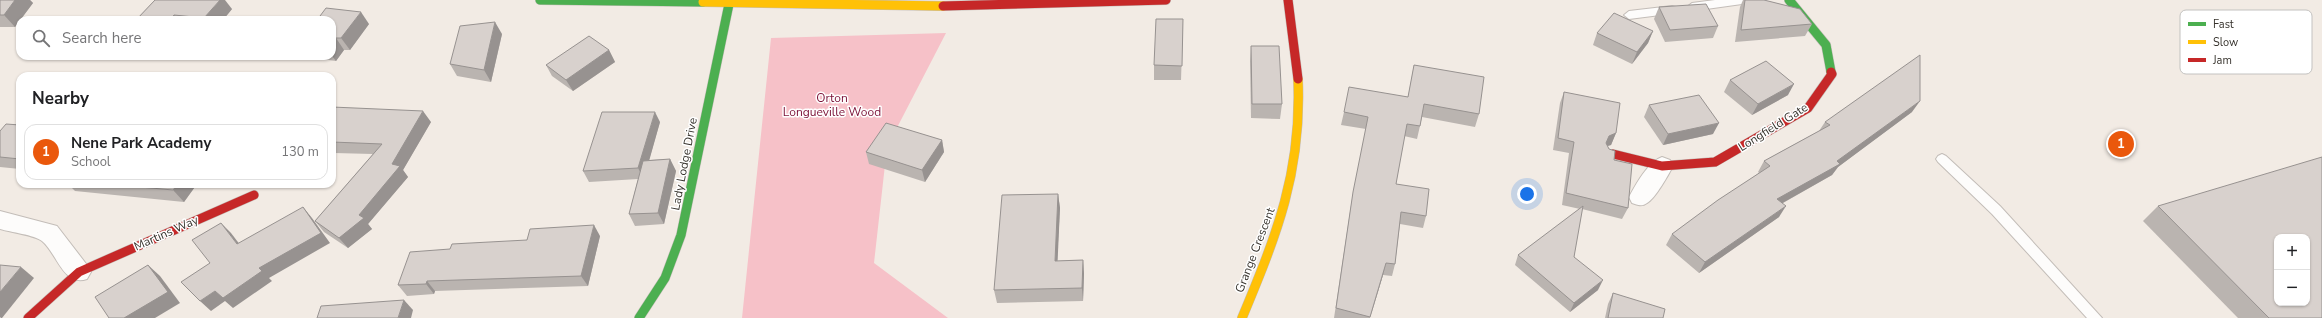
<!DOCTYPE html>
<meta charset="utf-8">
<style>
body{margin:0;font-family:"Nunito Sans",sans-serif;background:#f2f2f2;color:#202124}
.controls{position:absolute;right:12px;bottom:12px;display:grid;overflow:hidden;border-radius:8px;box-shadow:0 1px 3px #0004}
.controls button{width:36px;height:36px;display:grid;place-items:center;padding:0;border:0;border-bottom:1px solid #e0e0e0;background:#fff;color:#202124;font:20px sans-serif}
.you{position:absolute;left:1527px;top:194px;width:14px;height:14px;margin:-10px;border:3px solid #fff;border-radius:50%;background:#1a73e8;box-shadow:0 0 0 6px #1a73e833}
.badge{display:grid;place-items:center;width:26px;height:26px;border-radius:50%;background:#ea580c;color:#fff;font-size:13px;font-weight:700}
.pin{position:absolute;translate:-50% -50%;border:2px solid #fff;box-shadow:0 1px 4px #0006}
.list{margin:0;padding:0;list-style:none}
h2{display:flex;justify-content:space-between;align-items:center;height:52px;margin:0;padding:0 16px;font-size:17px}
h2 small{font-size:13px;font-weight:400;color:#757577}
.list li{display:grid;grid-template-columns:26px 1fr auto;gap:12px;align-items:center;box-sizing:border-box;height:56px;margin:0 8px 8px;padding:0 8px;border:1px solid #e0e0e0;border-radius:12px}
.list b{display:block;font-size:15px;white-space:nowrap}
.list p{margin:0;font-size:13px;white-space:nowrap;color:#757577}
.list em{font-size:13px;font-style:normal;color:#757577}
.icon{flex:none;width:22px;height:22px;fill:none;stroke:currentColor;stroke-width:2;stroke-linecap:round;stroke-linejoin:round}
.map{position:relative;flex:none;width:2322px;height:318px;overflow:hidden}
.search{position:absolute;background:#fff;box-shadow:0 1px 3px #0004;left:16px;top:16px;width:320px;height:44px;display:flex;align-items:center;gap:10px;box-sizing:border-box;padding:0 14px;border-radius:12px;color:#757577;font-size:15px}
.panel{position:absolute;background:#fff;box-shadow:0 1px 3px #0004;left:16px;top:72px;width:320px;height:116px;border-radius:12px}
.map>svg:first-child{display:block}
</style>
<div class="map">
<svg width="2322" height="318" viewBox="0 0 2322 318">
<rect width="100%" height="100%" fill="#f2ebe4"/>
<polygon fill="#f6c1c8" points="946,33 887,147 874,263 948,318 742,318 771,38"/>
<g fill="none" stroke-linecap="round" stroke-linejoin="round">
<defs>
<g id="lane">
<polygon points="1715,0 1747,0 1742,4 1692,11 1687,7 1692,3"/>
<polygon points="1672,6 1676,7 1677,10 1676,13 1629,19 1624,15 1629,11"/>
<polygon points="1942,154 1946,156 2000,206 2102,318 2087,318 1992,214 1938,162 1936,159 1938,156"/>
</g>
<g id="street">
<path d="M1662,157l8,3 3,6c-4,8 -18,33 -26,37 -5,4 -10,2 -15,0l-3,-6c7,-13 19,-35 33,-40z"/>
<path d="M0,211l57,15 30,39 4,7 -4,7c-24,8 -30,-26 -45,-38 -7,-6 -32,-9 -42,-12z"/>
</g>
<g id="fast">
<polyline points="540,0 703,2"/>
<polyline points="1789,0 1826,45 1831,72"/>
<polyline points="639,318 665,278 681,235 729,4"/>
</g>
<g id="slow">
<polyline points="703,2 943,6"/>
<path d="M1242,318c35,-84 60,-146 56,-239"/>
</g>
<g id="jam">
<polyline points="1288,0 1298,79"/>
<polyline points="943,6 1166,0"/>
<polyline points="1613,154 1662,166 1715,162 1808,108 1832,74 1831,72"/>
<polyline points="28,318 79,272 254,195"/>
</g>
</defs>
<use href="#lane" stroke="#c3bdb8" stroke-width="2"/>
<use href="#street" stroke="#c3bdb8" stroke-width="2"/>
<use href="#fast" stroke="#c3bdb8" stroke-width="10"/>
<use href="#slow" stroke="#c3bdb8" stroke-width="10"/>
<use href="#jam" stroke="#c3bdb8" stroke-width="10"/>
<use href="#lane" fill="#fdfcfb" fill-rule="evenodd"/>
<use href="#street" fill="#fdfcfb" fill-rule="evenodd"/>
<use href="#fast" stroke="#4caf50" stroke-width="9"/>
<use href="#slow" stroke="#ffc107" stroke-width="9"/>
<use href="#jam" stroke="#c62828" stroke-width="9"/>
</g>
<g fill="#bab4b0">
<polygon points="0,0 30,0 33,3 15,27 0,27"/>
<polygon points="155,0 232,9 223,20 136,20"/>
<polygon points="1743,0 1764,0 1812,24 1805,36 1735,42 1740,7"/>
<polygon points="1659,7 1718,26 1713,38 1665,42 1654,19"/>
<polygon points="1183,19 1181,80 1154,80 1154,65"/>
<polygon points="332,20 369,24 350,50 344,50 336,61 305,57 304,56 332,56"/>
<polygon points="1653,31 1648,43 1632,64 1593,45 1597,33"/>
<polygon points="502,34 491,82 457,76 450,64"/>
<polygon points="1251,46 1282,104 1280,119 1251,118 1250,61"/>
<polygon points="609,50 615,62 573,91 552,76 546,65"/>
<polygon points="1414,65 1479,114 1475,127 1422,117 1417,139 1404,136 1396,184 1426,216 1423,228 1400,224 1395,264 1392,276 1383,275 1370,318 1334,318 1351,205 1366,129 1341,125 1344,112 1408,97"/>
<polygon points="1730,80 1788,95 1752,115 1724,92"/>
<polygon points="1564,92 1616,133 1611,145 1607,146 1614,160 1628,208 1622,219 1582,209 1574,257 1598,290 1570,312 1515,265 1518,255 1580,209 1562,205 1569,153 1553,150 1560,103"/>
<polygon points="1649,105 1713,134 1663,145 1644,117"/>
<polygon points="332,107 431,122 403,170 408,177 368,224 372,229 348,248 324,232 315,221 373,154 334,153 332,150"/>
<polygon points="1912,112 1838,167 1832,175 1783,203 1779,217 1699,273 1666,245 1672,234 1759,173 1758,172 1764,161 1819,131 1825,122"/>
<polygon points="660,122 649,160 670,159 676,171 664,224 635,226 629,214 638,179 589,182 583,171"/>
<polygon points="20,125 20,169 0,167 0,131"/>
<polygon points="942,140 944,152 925,182 869,164 866,152"/>
<polygon points="68,184 197,184 184,202 75,191"/>
<polygon points="1058,194 1060,208 1057,261 1083,260 1084,274 1083,301 997,303 994,290"/>
<polygon points="2158,206 2322,318 2238,318 2143,221"/>
<polygon points="600,236 588,286 435,291 434,294 407,296 398,285 450,249"/>
<polygon points="1613,293 1663,318 1605,318 1608,304"/>
</g>
<g fill="#979290">
<polygon points="15,0 30,0 33,3 15,27 4,15"/>
<polygon points="220,0 225,0 232,9 223,20 205,20 204,18"/>
<polygon points="361,12 369,24 350,50 341,38"/>
<polygon points="174,15 179,20 170,20"/>
<polygon points="495,22 502,34 491,82 484,70"/>
<polygon points="1653,31 1648,43 1632,64 1637,52"/>
<polygon points="336,38 344,50 336,61 332,56 332,43"/>
<polygon points="609,50 615,62 573,91 566,80"/>
<polygon points="1794,84 1788,95 1752,115 1758,104"/>
<polygon points="1920,101 1912,112 1838,167 1832,175 1770,210 1777,199 1837,161"/>
<polygon points="423,111 431,122 403,170 408,177 368,224 372,229 348,248 339,238 359,215 392,164"/>
<polygon points="655,112 660,122 644,179 638,168"/>
<polygon points="1719,123 1713,134 1663,145 1668,134"/>
<polygon points="1616,133 1611,145 1604,147 1609,136"/>
<polygon points="942,140 944,152 925,182 922,170"/>
<polygon points="670,159 676,171 664,224 658,213"/>
<polygon points="178,184 197,184 184,202 173,190"/>
<polygon points="1058,194 1060,208 1057,274 1055,261"/>
<polygon points="1786,206 1779,217 1699,273 1705,262"/>
<polygon points="303,207 312,218 330,243 269,278 272,281 233,308 225,301 211,311 200,301 215,291 259,268"/>
<polygon points="221,223 231,233 247,254 237,244"/>
<polygon points="594,225 600,236 588,286 581,276"/>
<polygon points="1083,260 1084,274 1083,301 1082,288"/>
<polygon points="1386,263 1383,275 1370,318"/>
<polygon points="148,265 160,276 180,303 155,318 124,318"/>
<polygon points="21,267 34,278 2,318 1,318 0,317 0,292"/>
<polygon points="1603,280 1598,290 1570,312 1574,303"/>
<polygon points="427,281 435,291 434,294 426,284"/>
<polygon points="404,300 413,310 411,318 398,318"/>
</g>
<g fill="#d8d1cd" stroke="#979290" fill-rule="evenodd">
<polygon points="0,0 15,0 4,15 0,15"/>
<polygon points="155,0 220,0 204,18 174,15 170,20 136,20"/>
<polygon points="1745,0 1764,0 1800,9 1812,24 1741,30"/>
<polygon points="1706,4 1718,26 1670,30 1659,7"/>
<polygon points="326,8 361,12 341,38 336,38 332,43 332,20 317,20"/>
<polygon points="1614,13 1653,31 1637,52 1597,33"/>
<polygon points="1156,19 1183,19 1182,66 1154,65"/>
<polygon points="495,22 484,70 450,64 460,26"/>
<polygon points="589,36 609,50 566,80 546,65"/>
<polygon points="1251,46 1279,46 1282,104 1252,104"/>
<polygon points="1920,55 1920,101 1837,161 1840,164 1777,199 1786,206 1705,262 1672,234 1718,200 1770,166 1764,161 1830,125 1825,122"/>
<polygon points="1766,61 1794,84 1758,104 1730,80"/>
<polygon points="1414,65 1484,77 1479,114 1424,104 1420,126 1407,124 1396,184 1429,189 1426,216 1401,212 1395,264 1386,263 1370,317 1336,308 1353,192 1368,117 1344,112 1349,87 1408,97"/>
<polygon points="1564,92 1620,103 1616,133 1609,136 1606,143 1609,149 1615,151 1614,160 1632,164 1628,208 1566,193 1574,142 1558,138"/>
<polygon points="1699,95 1719,123 1668,134 1649,105"/>
<polygon points="332,107 423,111 392,164 400,166 359,215 364,218 339,238 315,221 382,144 332,142"/>
<polygon points="602,112 655,112 638,168 583,171"/>
<polygon points="886,123 942,140 922,170 866,152"/>
<polygon points="6,124 20,125 20,159 0,157 0,131"/>
<path d="M2322,157v161h-53l-111,-112zM2277,237h30v66h-30z"/>
<polygon points="670,159 658,213 629,214 643,161"/>
<polygon points="107,184 178,184 173,190"/>
<polygon points="1058,194 1055,261 1083,260 1082,288 994,290 1002,195"/>
<polygon points="1583,206 1574,257 1603,280 1574,303 1518,255"/>
<polygon points="303,207 321,233 259,268 262,271 223,298 215,291 200,301 181,282 210,263 192,240 221,223 237,244"/>
<polygon points="594,225 581,276 427,281 426,284 398,285 410,252 450,249 452,244 527,240 530,229"/>
<polygon points="0,265 21,267 0,292"/>
<polygon points="148,265 168,292 124,318 109,318 95,297"/>
<polygon points="1613,293 1665,309 1663,318 1608,318"/>
<polygon points="404,300 398,318 317,318 321,306"/>
</g>
<g text-anchor="middle" dominant-baseline="central" stroke-width="3" stroke-linejoin="round" paint-order="stroke">
<g font-size="12" fill="#7b1238" stroke="#fff">
<text x="832" y="98">Orton<tspan x="832" dy="14">Longueville Wood</tspan></text>
</g>
<g font-size="12" fill="#37332d" stroke="#fff">
<text transform="translate(1773 127) rotate(-32)">Longfield Gate</text>
<text transform="translate(684 164) rotate(-79)">Lady Lodge Drive</text>
<text transform="translate(166 233) rotate(-24)">Martins Way</text>
<text transform="translate(1255 250) rotate(-69)">Grange Crescent</text>
</g>
</g>
<rect x="2180" y="10" width="132" height="64" rx="6" fill="#fff" stroke="#c3c2c0" stroke-width="1"/>
<rect x="2188" y="22" width="18" height="4" fill="#4caf50"/>
<rect x="2188" y="40" width="18" height="4" fill="#ffc107"/>
<rect x="2188" y="58" width="18" height="4" fill="#c62828"/>
<g font-size="11" fill="#37332d">
<text x="2213" y="28">Fast</text>
<text x="2213" y="46">Slow</text>
<text x="2213" y="64">Jam</text>
</g>
</svg>
<div class="controls">
<button>+</button>
<button>−</button>
</div>
<div class="you"></div>
<div class="pin badge" style="left:2121px;top:144px">1</div>
<div class="search"><svg class="icon" aria-label="search" viewBox="0 0 24 24"><circle cx="10" cy="10" r="6"/><path d="M15 15l6 6"/></svg>Search here</div>
<section class="panel">
<h2>Nearby<small></small></h2>
<ul class="list">
<li><span class="badge">1</span><div><b>Nene Park Academy</b><p>School</p></div><em>130 m</em></li>
</ul>
</section>
</div>
